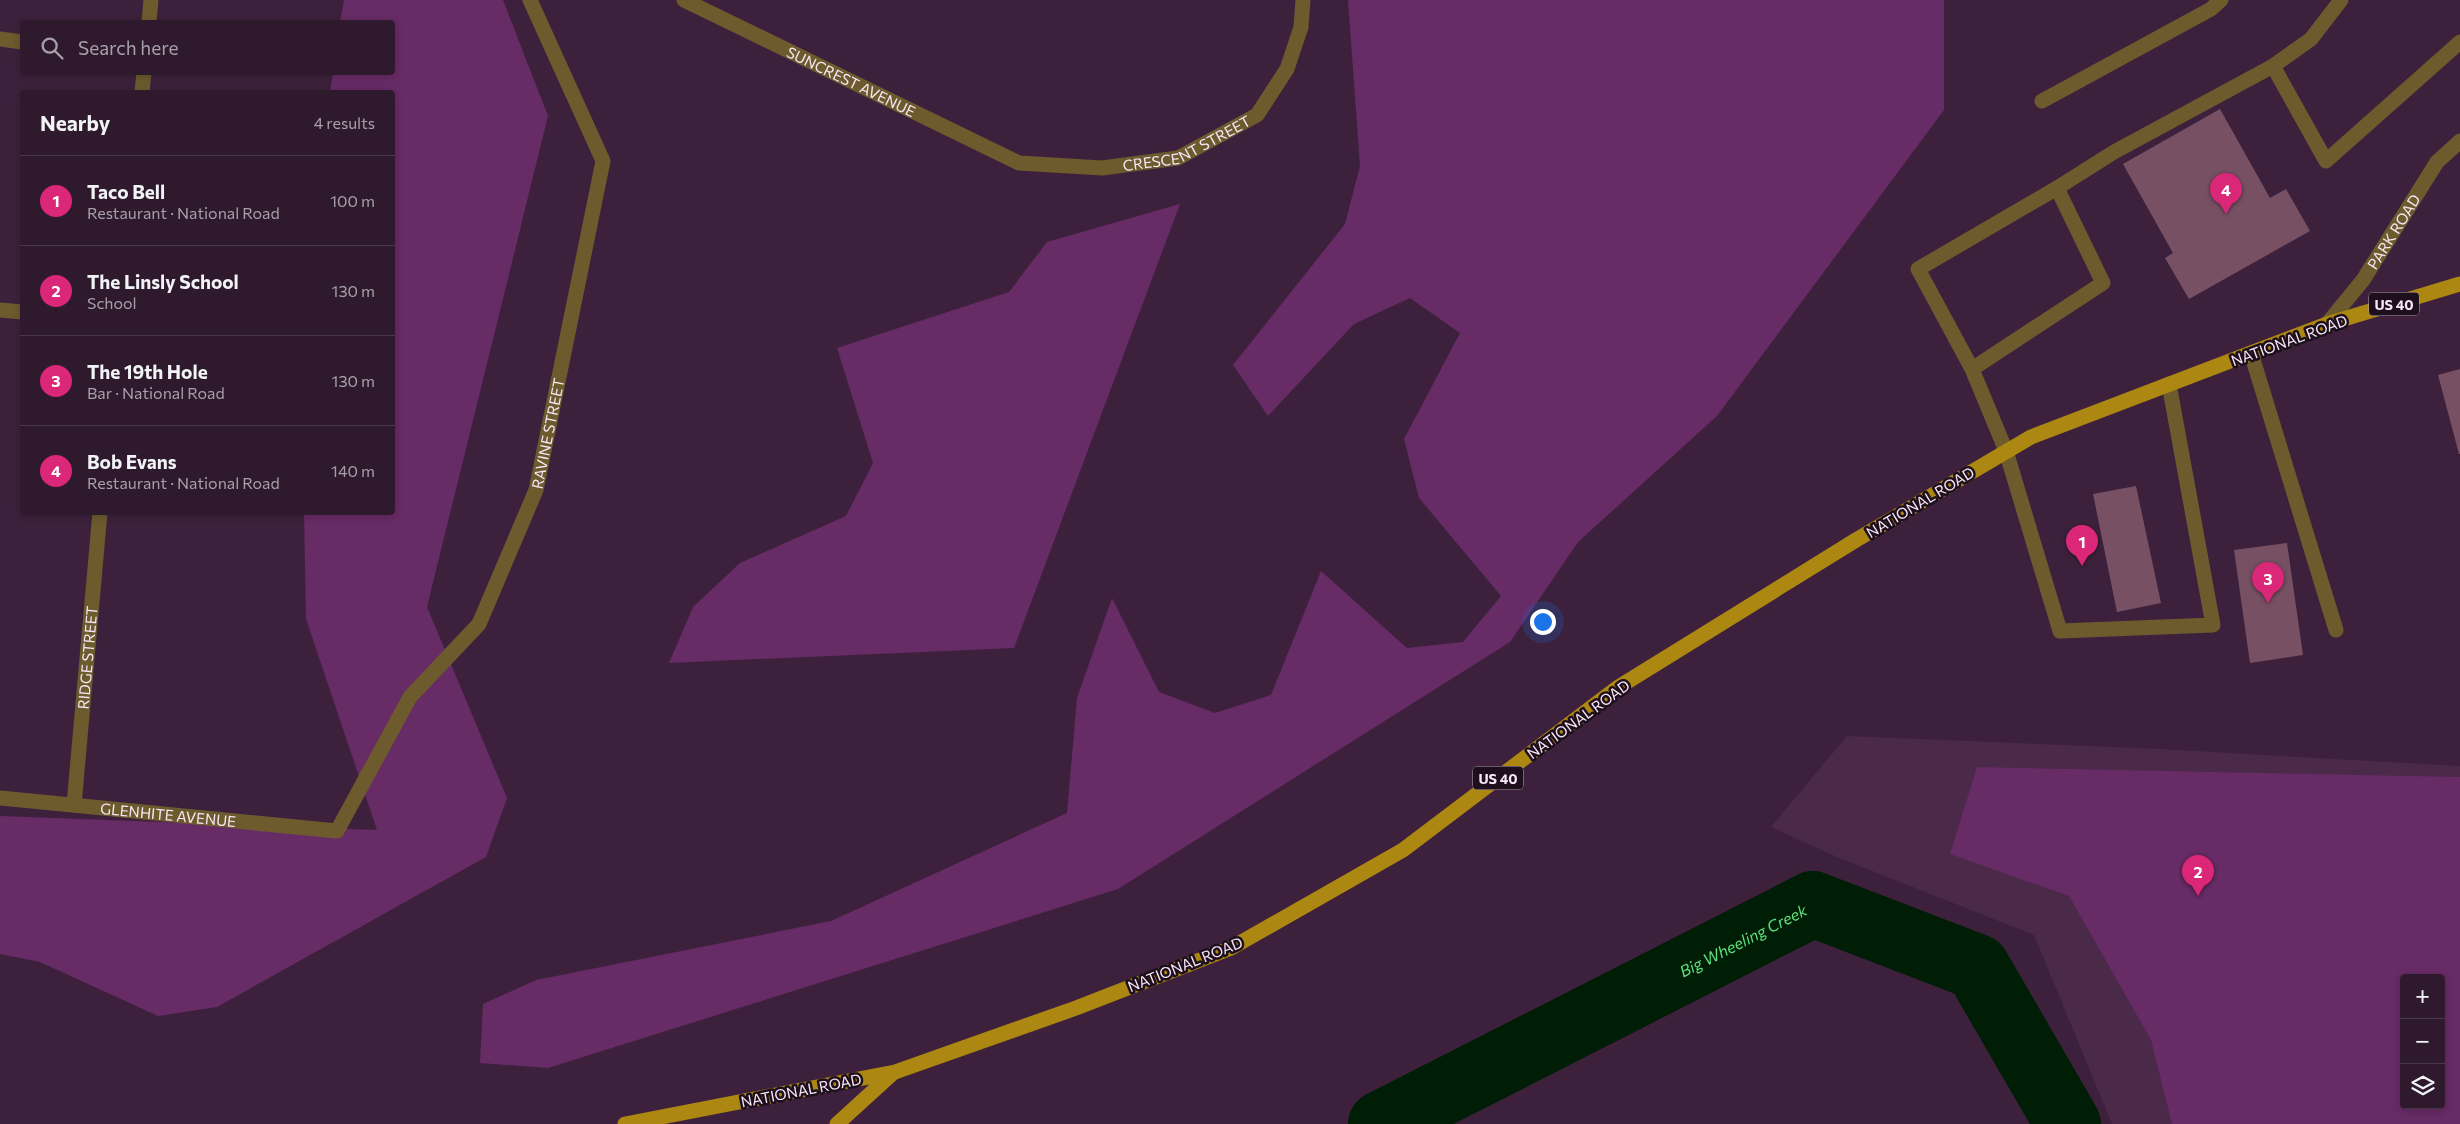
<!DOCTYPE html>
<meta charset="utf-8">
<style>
body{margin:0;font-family:Commissioner,sans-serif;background:#3a2639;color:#f1f3f6}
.controls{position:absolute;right:15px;bottom:15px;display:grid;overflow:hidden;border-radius:5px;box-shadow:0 2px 8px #0003}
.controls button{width:45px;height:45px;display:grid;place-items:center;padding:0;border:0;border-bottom:1px solid #493849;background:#2e192d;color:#f1f3f6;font:25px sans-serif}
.you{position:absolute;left:1542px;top:621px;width:18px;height:18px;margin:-12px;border:4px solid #fff;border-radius:50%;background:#1a73e8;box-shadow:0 0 0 8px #1a73e833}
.badge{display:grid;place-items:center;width:32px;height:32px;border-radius:50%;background:#db2777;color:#fff;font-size:16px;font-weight:700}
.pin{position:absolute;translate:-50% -41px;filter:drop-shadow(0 1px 2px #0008)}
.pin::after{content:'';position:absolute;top:26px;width:18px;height:15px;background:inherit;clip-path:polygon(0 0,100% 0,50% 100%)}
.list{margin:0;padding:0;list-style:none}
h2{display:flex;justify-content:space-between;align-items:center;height:65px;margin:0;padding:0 20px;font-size:21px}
h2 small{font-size:16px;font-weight:400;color:#a7a0aa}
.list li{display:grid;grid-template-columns:32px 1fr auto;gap:15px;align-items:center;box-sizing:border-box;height:90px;padding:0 20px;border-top:1px solid #493849}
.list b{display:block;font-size:19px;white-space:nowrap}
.list p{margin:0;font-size:16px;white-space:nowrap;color:#a7a0aa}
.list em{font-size:16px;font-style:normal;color:#a7a0aa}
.icon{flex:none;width:28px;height:28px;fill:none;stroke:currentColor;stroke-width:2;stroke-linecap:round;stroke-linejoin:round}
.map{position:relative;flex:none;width:2460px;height:1124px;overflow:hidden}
.search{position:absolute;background:#2e192d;box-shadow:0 2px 8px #0003;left:20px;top:20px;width:375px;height:55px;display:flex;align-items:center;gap:12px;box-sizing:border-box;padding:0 18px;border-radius:5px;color:#a7a0aa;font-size:19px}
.panel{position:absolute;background:#2e192d;box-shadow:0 2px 8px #0003;left:20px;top:90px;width:375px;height:425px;border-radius:5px}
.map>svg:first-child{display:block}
</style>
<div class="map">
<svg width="2460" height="1124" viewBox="0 0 2460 1124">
<rect width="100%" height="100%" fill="#3d213c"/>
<path fill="#4a2949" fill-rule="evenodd" d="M1847,736l313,13 300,17v358h-348l-78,-189 -197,-78 -66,-30zM2404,978h37v127h-37z"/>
<g fill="#672b65" fill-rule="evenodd">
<polygon points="344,0 503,0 548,116 427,607 507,798 486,857 217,1007 158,1016 40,962 0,954 0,816 377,830 306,619 304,513 392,512 392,92 330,92 333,73 392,72 392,22 340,22"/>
<polygon points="1348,0 1944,0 1944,110 1717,416 1578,542 1510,642 1118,889 548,1068 480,1063 483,1004 536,980 831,921 1067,813 1077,698 1112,598 1159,692 1215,713 1271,695 1321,571 1407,648 1463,642 1501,596 1419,498 1404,439 1460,333 1410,298 1354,324 1268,416 1233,365 1345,224 1360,166"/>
<polygon points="1180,204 1014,648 669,663 693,607 740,563 846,516 873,463 837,348 1009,292 1047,242"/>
<path d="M1977,767l483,10v347h-288l-21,-84 -82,-144 -119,-42zM2404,978h37v127h-37z"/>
</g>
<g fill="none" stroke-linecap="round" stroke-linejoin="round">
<path stroke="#001d05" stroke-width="66" id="s1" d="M1381,1124l432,-220 164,63 91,157"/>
</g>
<g fill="#785064">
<polygon points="2220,109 2270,198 2286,189 2310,231 2189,299 2165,258 2173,253 2123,164"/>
<polygon points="2460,369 2460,454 2459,454 2438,375"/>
<polygon points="2136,486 2161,603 2117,612 2093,494"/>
<polygon points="2287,543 2303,655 2250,663 2234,550"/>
</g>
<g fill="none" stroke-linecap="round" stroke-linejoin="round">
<g stroke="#6d5b2e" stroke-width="15">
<polyline points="0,39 22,42"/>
<polyline points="2273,66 2311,39 2341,0"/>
<polyline points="2042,101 2211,9 2221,0"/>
<polyline points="2057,188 2114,152 2273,66 2326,161 2460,42"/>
<polyline points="2251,353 2336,630"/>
<polyline points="1972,369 2103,283 2057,188 1918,269 1972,369 2006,451 2060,631 2213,625 2169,384"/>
</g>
<g stroke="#6d5b2e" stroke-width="15">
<path id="s2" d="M684,0l335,163 83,5 76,-10 79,-43 30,-46 14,-42 2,-27"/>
<polyline points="149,22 151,0"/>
<polyline points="142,92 144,72"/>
<polyline points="0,310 22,312"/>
<path id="s3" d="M2327,324l36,-44 74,-118 23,-21"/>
<path id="s4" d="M0,798l337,33 73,-134 69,-73 57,-134 67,-329 -73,-161"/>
<path id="s5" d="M74,805l26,-293"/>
</g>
<g stroke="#ac8711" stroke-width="15">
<polyline points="625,1124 895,1072 1076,1008 1231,948 1403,850 1617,688 1856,540 2031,437 2327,324 2460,284"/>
<polyline points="837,1124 893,1073"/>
</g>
</g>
<g text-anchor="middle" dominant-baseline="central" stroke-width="5" stroke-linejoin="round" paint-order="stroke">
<g fill="#1d101c" stroke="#b6a6b5" stroke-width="1">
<rect x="2369" y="292.5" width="50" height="23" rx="4"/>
<rect x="1473" y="766.5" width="50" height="23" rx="4"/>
</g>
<g font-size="14" font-weight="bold" fill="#f8e6f7">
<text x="2394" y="304">US 40</text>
<text x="1498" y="778">US 40</text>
</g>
<g font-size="15" fill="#f8e6f7" stroke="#1d101c">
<text stroke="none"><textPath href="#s2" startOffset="186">SUNCREST AVENUE</textPath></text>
<text stroke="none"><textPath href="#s2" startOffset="545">CRESCENT STREET</textPath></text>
<text stroke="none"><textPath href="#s3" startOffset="114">PARK ROAD</textPath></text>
<text transform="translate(2289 340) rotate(-20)">NATIONAL ROAD</text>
<text stroke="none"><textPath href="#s4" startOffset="795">RAVINE STREET</textPath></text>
<text transform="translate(1920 502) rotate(-31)">NATIONAL ROAD</text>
<text stroke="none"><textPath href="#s5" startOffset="148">RIDGE STREET</textPath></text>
<text transform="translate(1578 719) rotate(-36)">NATIONAL ROAD</text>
<text stroke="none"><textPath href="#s4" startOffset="169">GLENHITE AVENUE</textPath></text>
<text transform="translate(1185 964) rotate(-22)">NATIONAL ROAD</text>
<text transform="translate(801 1090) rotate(-11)">NATIONAL ROAD</text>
</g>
<g font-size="16" font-style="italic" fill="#5ee07c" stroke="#1d101c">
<text stroke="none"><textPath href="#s1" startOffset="406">Big Wheeling Creek</textPath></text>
</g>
</g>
</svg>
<div class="controls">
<button>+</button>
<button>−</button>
<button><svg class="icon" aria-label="layers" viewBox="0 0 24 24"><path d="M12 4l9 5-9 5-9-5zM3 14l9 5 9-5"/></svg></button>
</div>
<div class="you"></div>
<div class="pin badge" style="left:2082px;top:566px">1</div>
<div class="pin badge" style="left:2198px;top:896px">2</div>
<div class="pin badge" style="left:2268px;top:603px">3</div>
<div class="pin badge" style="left:2226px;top:214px">4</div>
<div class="search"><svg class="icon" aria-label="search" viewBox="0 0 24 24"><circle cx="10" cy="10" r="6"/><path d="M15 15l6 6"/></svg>Search here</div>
<section class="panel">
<h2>Nearby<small>4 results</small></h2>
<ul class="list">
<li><span class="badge">1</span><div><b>Taco Bell</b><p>Restaurant · National Road</p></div><em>100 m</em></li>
<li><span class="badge">2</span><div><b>The Linsly School</b><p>School</p></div><em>130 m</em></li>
<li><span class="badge">3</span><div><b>The 19th Hole</b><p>Bar · National Road</p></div><em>130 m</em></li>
<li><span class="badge">4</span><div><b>Bob Evans</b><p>Restaurant · National Road</p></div><em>140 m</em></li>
</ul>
</section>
</div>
